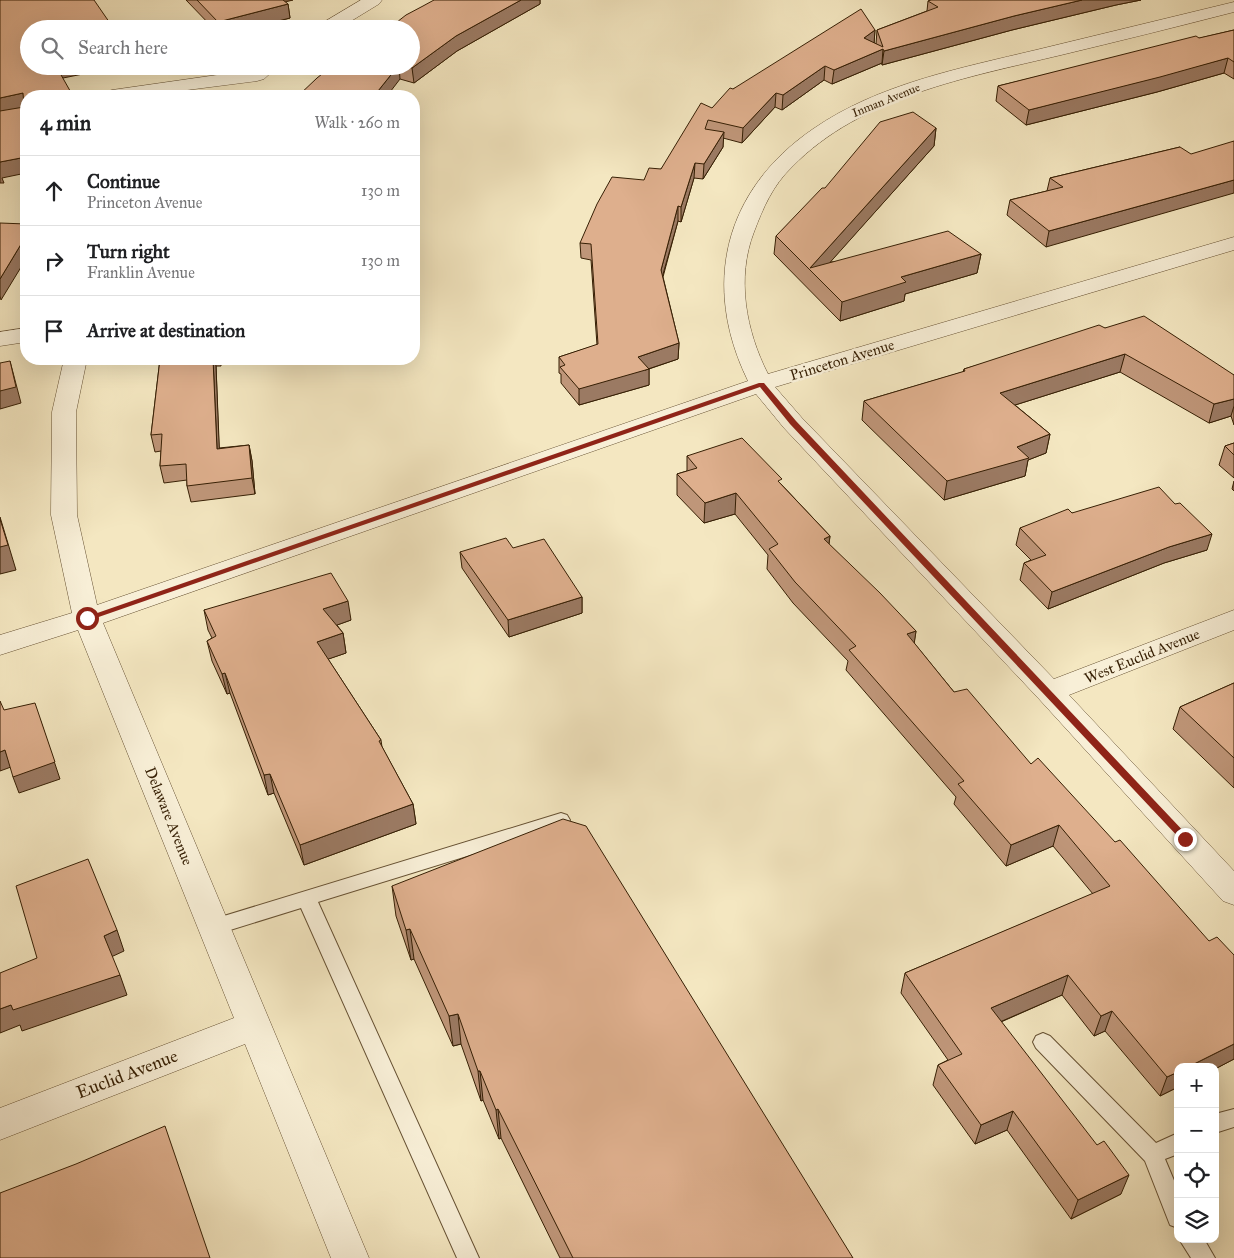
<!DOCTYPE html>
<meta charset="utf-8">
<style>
body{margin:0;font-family:"IM FELL Great Primer",serif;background:#f6f6f6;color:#202124}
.controls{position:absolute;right:15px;bottom:15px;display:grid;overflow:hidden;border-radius:10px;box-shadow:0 5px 20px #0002}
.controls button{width:45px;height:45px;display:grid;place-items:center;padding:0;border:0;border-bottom:1px solid #e0e0e0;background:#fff;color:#202124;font:25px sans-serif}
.stop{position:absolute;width:15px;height:15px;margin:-11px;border:4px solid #8f2418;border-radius:50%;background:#fff}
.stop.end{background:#8f2418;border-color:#fff;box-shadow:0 1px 5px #0008}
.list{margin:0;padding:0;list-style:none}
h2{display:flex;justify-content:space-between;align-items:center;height:65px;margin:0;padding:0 20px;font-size:21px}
h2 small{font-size:16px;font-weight:400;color:#757577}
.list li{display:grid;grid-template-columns:32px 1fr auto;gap:15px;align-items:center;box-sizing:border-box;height:70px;padding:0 20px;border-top:1px solid #e0e0e0}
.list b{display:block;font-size:19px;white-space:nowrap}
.list p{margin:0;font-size:16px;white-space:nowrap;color:#757577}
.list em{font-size:16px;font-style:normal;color:#757577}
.icon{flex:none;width:28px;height:28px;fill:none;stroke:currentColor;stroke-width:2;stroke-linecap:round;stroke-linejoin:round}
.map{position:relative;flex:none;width:1234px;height:1258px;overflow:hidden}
.search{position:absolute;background:#fff;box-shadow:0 5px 20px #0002;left:20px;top:20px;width:400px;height:55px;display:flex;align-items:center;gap:12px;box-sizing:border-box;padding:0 18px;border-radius:28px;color:#757577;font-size:19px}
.panel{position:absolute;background:#fff;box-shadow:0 5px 20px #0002;left:20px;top:90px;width:400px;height:275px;border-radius:20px}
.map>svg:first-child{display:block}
</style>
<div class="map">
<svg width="1234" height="1258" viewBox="0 0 1234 1258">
<rect width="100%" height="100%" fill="#f4e7c1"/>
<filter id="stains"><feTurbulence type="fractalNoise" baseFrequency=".004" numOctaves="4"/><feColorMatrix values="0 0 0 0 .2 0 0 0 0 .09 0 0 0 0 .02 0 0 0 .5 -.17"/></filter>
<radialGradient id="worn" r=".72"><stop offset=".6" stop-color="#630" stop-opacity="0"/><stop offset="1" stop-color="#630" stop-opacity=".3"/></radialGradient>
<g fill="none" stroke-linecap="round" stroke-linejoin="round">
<defs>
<g id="service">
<polygon points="561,813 567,815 570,820 567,825 318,902 479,1258 457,1258 301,908 214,935 207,933 204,927 207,921 214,919"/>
<polygon points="1043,1033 1050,1036 1156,1143 1178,1133 1178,1154 1165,1159 1178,1190 1178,1228 1170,1225 1145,1161 1036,1048 1033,1042 1036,1036"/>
<polygon points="1234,1109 1234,1127 1215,1133 1215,1114"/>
<polygon points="1179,1239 1204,1239 1215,1258 1191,1258"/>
</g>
<g id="minor">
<polygon points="361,0 382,0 379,4 338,29 316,29 319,25"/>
<path d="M1234,2v10c-58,15 -115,29 -173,43 -92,22 -200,41 -269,112 -19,18 -29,41 -38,65 -18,46 -8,99 14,142l466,-137v13l-459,137 27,31 252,261 180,-69v20l-165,65 165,176v34l-11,-4 -184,-202 -255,-271 -28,-34 -653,229 266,635h-38l-86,-214 -245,96v-32l234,-90 -156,-388 -78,25v-20l72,-22 -21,-98 1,-103 12,-53h23l-11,53 1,103 20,90 651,-224c-47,-96 -24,-191 65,-252 65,-45 148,-61 223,-79 66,-16 132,-32 198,-48z"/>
<polygon points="257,66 278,66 264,79 257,81 140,96 103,96 105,92 112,90 252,70"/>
<polygon points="26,328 26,342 0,346 0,332"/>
</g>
</defs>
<use href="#service" stroke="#665133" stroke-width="2"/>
<use href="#minor" stroke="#665133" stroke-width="1"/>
<use href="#service" fill="#f8efd7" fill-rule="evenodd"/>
<use href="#minor" fill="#f8efd7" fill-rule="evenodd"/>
</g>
<g fill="#bf9679" stroke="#361f04">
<polygon points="186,0 293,0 285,2 288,4 290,18 247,29 214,29"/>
<polygon points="434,0 540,0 540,4 457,51 414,83 400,79 332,66 411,66"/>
<polygon points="931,0 1141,0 1116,5 1012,30 882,65 882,63 832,84 824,80 782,110 775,107 742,143 723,138 723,147 703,179 694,178 681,222 678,221 663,277 679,343 678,359 649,369 649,385 579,405 561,383 561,374 559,373 559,357 597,345 591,260 581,258 580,243 644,180 661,169 712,108 733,89 875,30 874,43 876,44 877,30 927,11 928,1"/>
<polygon points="1234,30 1234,79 1224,73 1157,92 1026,125 996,101 998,86"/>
<polygon points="936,128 934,146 830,262 981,254 977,273 905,294 904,301 840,321 774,254 776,236 825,188"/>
<polygon points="1180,147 1046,247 1007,215 1010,200 1047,191 1050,178"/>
<polygon points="1105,328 1234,375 1234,425 1231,416 1209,423 1120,372 1015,405 1050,434 1046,453 1028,460 1025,476 944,500 862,420 864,401 963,372 964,369"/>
<polygon points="160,359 221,359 221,366 216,366 219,448 249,445 252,461 255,494 191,502 187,486 187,480 164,483 160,466 161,451 155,452 151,435"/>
<polygon points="1234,443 1234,478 1219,465 1225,446"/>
<polygon points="687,456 781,484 830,536 829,544 916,631 914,643 954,692 1031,764 1234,1059 1215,1069 1215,1067 1178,1067 1178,1087 1160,1096 1105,1031 1094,1036 1062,995 1001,1022 1121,1194 1071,1219 1007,1130 975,1144 933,1085 938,1065 948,1060 901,993 905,973 1093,894 1053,846 1006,866 954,804 956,797 846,670 848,661 793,603 767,569 768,555 735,514 704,523 677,495 677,474 687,471"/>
<polygon points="1234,481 1234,491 1232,489"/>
<polygon points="1072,513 1207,550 1164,563 1048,609 1020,580 1024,563 1031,560 1016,545 1020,528"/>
<polygon points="460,552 582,597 582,613 509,637 462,568"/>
<polygon points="204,610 351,620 337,625 343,633 346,653 328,659 381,740 382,747 413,804 416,824 304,865 274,793 268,795 230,693 227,694 212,661 207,641 212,638 208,630"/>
<polygon points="1234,683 1234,788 1173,729 1180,707"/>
<polygon points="392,886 853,1258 560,1258 501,1138 499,1139 483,1100 481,1101 461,1044 453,1046 414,959 411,960 396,916"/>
</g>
<g fill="#9b7a63" stroke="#361f04">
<polygon points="521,0 540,0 540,4 457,51 414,83 412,68 456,36"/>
<polygon points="1082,0 1141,0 1116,5 1012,30 882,65 884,51 1014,16"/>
<polygon points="288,4 290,18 247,29 219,29 218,22"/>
<polygon points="875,30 874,44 864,38"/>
<polygon points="883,49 882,63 832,84 834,70"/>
<polygon points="1228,58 1224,73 1157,92 1026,125 1029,110"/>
<polygon points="55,66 109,66 103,68 103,70 58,79"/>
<polygon points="398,66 399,66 400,79 387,96 374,96"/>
<polygon points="825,66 824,80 782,110 783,95"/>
<polygon points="23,93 26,108 0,114 0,98"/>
<polygon points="776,93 775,107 742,143 743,128"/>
<polygon points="936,128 934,146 817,277 810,268"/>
<polygon points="724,132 723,147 703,179 704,164"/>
<polygon points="26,157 26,173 2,178 4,183 0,183 0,162"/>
<polygon points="695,163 694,178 681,222 681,207"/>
<polygon points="1234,180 1234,193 1046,247 1049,231"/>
<polygon points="678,206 678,221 660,285 661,270"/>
<polygon points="26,236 26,259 1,300 0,296 0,279"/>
<polygon points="981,254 977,273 905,294 904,301 840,321 842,302 901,277"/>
<polygon points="679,343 678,359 645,370 649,369 649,385 579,405 579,389 638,357"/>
<polygon points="1125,354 1120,372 996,411 1000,393"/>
<polygon points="213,359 214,359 216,366 220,465 217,449"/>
<polygon points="10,361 21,403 0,409 0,391"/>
<polygon points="1234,399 1234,406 1231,416 1209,423 1214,404"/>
<polygon points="1050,434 1046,453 1028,460 1025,476 944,500 947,481 1017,447"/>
<polygon points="249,445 252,461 255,494 252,478"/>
<polygon points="736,493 735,514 704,523 705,503"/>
<polygon points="0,517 16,570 0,574"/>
<polygon points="1212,534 1207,550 1164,563 1048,609 1052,592 1169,547"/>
<polygon points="830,536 827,557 824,539"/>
<polygon points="582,597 582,613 509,637 508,620"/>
<polygon points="348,601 351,620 326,629 323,609"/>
<polygon points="916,631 913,652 907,634"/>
<polygon points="343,633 346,653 320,662 317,642"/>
<polygon points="225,673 230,693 227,694 222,674"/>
<polygon points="40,719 60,779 19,793 13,777"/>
<polygon points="5,750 11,767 0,771 0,752"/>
<polygon points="270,774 274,793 268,795 264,775"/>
<polygon points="413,804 416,824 304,865 300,845"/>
<polygon points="1059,825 1053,846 1006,866 1011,845"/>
<polygon points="410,929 414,959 411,960 406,930"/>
<polygon points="117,930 124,951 111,957 104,936"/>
<polygon points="120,975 127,995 22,1031 20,1025 0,1033 0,1009 11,1005"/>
<polygon points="1068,975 1062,995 986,1028 991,1008"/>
<polygon points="1112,1011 1105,1031 1094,1036 1101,1016"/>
<polygon points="458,1014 461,1044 453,1046 449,1016"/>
<polygon points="1234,1044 1234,1059 1215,1069 1215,1067 1188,1067"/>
<polygon points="478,1071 480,1071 483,1100 481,1101"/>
<polygon points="1178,1072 1178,1087 1160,1096 1167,1077"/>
<polygon points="498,1109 501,1138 499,1139 496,1110"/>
<polygon points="1013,1111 1007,1130 975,1144 981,1125"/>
<polygon points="1129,1175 1121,1194 1071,1219 1078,1200"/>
</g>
<g fill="#deaf8d" stroke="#361f04">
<polygon points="0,0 94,0 114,29 29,29 29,66 56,66 73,96 26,96 26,157 0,162 0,111 24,107 23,93 0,98"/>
<polygon points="197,0 283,0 288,4 218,22"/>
<polygon points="434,0 521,0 456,36 412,68 404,66 411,66 411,29 388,29 406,15 423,6"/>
<polygon points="931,0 1082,0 1014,16 884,51 883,49 834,70 825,66 783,95 776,93 743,128 708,120 705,129 724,132 704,164 695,163 681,207 678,206 661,270 679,343 638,357 649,369 579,389 560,367 565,365 559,357 598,344 591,244 580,243 597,204 612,177 644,180 649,168 661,169 701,103 712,108 730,88 733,89 861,9 875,30 864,38 883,47 877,30 938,7 928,1"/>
<polygon points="1234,30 1234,62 1228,58 1160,77 1029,110 998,86 1196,36 1199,38"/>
<polygon points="332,66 398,66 374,96 298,96 317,78"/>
<polygon points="913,112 936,128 810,268 948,231 981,254 901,277 906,282 842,302 776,236 822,188 825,188 880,122"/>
<polygon points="1234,141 1234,180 1049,231 1010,200 1063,187 1050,178 1180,147 1191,154"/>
<polygon points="0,223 26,224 26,236 0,279"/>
<polygon points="1144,316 1234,375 1234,399 1214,404 1125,354 1000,393 1050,434 1017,447 1029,458 947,481 864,401 965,371 964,369 1099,325 1105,328"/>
<polygon points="160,359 213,359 217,449 249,445 252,478 187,486 186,464 160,466 162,434 151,435"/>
<polygon points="10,361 16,387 0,391 0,363"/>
<polygon points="742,438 782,479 778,481 830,536 824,539 880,593 916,631 907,634 954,692 967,689 1031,764 1038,758 1115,842 1120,840 1209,941 1217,937 1234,955 1234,1044 1188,1067 1178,1067 1178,1072 1167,1077 1112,1011 1101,1016 1068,975 991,1008 1097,1145 1104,1141 1129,1175 1078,1200 1013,1111 981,1125 938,1065 962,1054 905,973 1110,886 1059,825 1011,845 958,784 964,781 849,650 856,646 795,582 769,549 778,544 736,493 705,503 677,474 697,468 687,456"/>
<polygon points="1234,443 1234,455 1225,446"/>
<polygon points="1159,487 1175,504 1180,503 1212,534 1169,547 1052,592 1024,563 1046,555 1020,528 1068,509 1072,513"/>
<polygon points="0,519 8,545 0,547"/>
<polygon points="506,538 513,548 544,539 582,597 508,620 460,552"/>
<polygon points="331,573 348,601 323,609 343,633 317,642 381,740 379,741 413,804 300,845 270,774 264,775 225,673 222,674 207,641 216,636 204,610"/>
<polygon points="1234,683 1234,758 1180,707"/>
<polygon points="0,701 4,710 35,703 55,762 13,777 5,750 0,752"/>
<polygon points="563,819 586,826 853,1258 573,1258 498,1109 496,1110 480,1071 478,1071 458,1014 449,1016 410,929 406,930 392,886"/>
<polygon points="88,859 117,930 104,936 120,975 13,1010 11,1005 0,1009 0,973 37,958 16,886"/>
<polygon points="165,1126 210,1258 0,1258 0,1193 76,1164"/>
</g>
<polygon fill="#8f2418" points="759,383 764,383 796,421 1188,836 1188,841 1182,841 790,424 760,387 90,620 87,621 83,618"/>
<g text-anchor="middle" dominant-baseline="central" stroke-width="5" stroke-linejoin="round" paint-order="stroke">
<g font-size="12" fill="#361f04" stroke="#f8efd7">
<text transform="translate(886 100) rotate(-22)">Inman Avenue</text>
</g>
<g font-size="15" fill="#361f04" stroke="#f8efd7">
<text transform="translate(842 360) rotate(-17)">Princeton Avenue</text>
<text transform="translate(1142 656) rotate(-22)">West Euclid Avenue</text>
<text transform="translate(169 816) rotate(68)">Delaware Avenue</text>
</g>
<g font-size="18" fill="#361f04" stroke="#f8efd7">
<text transform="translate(127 1074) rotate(-21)">Euclid Avenue</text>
</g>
</g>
<rect width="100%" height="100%" filter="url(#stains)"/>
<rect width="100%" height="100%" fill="url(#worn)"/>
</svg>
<div class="controls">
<button>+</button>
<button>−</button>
<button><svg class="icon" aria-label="locate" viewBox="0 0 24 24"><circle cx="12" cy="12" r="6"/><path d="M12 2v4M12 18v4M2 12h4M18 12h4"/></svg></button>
<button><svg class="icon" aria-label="layers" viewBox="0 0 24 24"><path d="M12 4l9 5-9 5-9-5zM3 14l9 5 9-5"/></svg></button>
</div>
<div class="stop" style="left:87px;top:618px"></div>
<div class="stop end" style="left:1185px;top:839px"></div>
<div class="search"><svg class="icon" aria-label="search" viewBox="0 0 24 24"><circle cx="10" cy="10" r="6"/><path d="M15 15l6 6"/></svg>Search here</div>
<section class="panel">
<h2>4 min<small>Walk · 260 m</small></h2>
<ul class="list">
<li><svg class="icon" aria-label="ahead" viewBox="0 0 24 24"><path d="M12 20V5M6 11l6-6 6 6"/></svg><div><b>Continue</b><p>Princeton Avenue</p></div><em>130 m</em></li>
<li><svg class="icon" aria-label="right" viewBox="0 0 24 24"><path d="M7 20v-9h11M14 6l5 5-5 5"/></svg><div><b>Turn right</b><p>Franklin Avenue</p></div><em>130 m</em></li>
<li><svg class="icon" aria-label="arrive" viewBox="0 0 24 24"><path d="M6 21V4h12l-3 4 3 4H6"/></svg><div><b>Arrive at destination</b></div></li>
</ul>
</section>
</div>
